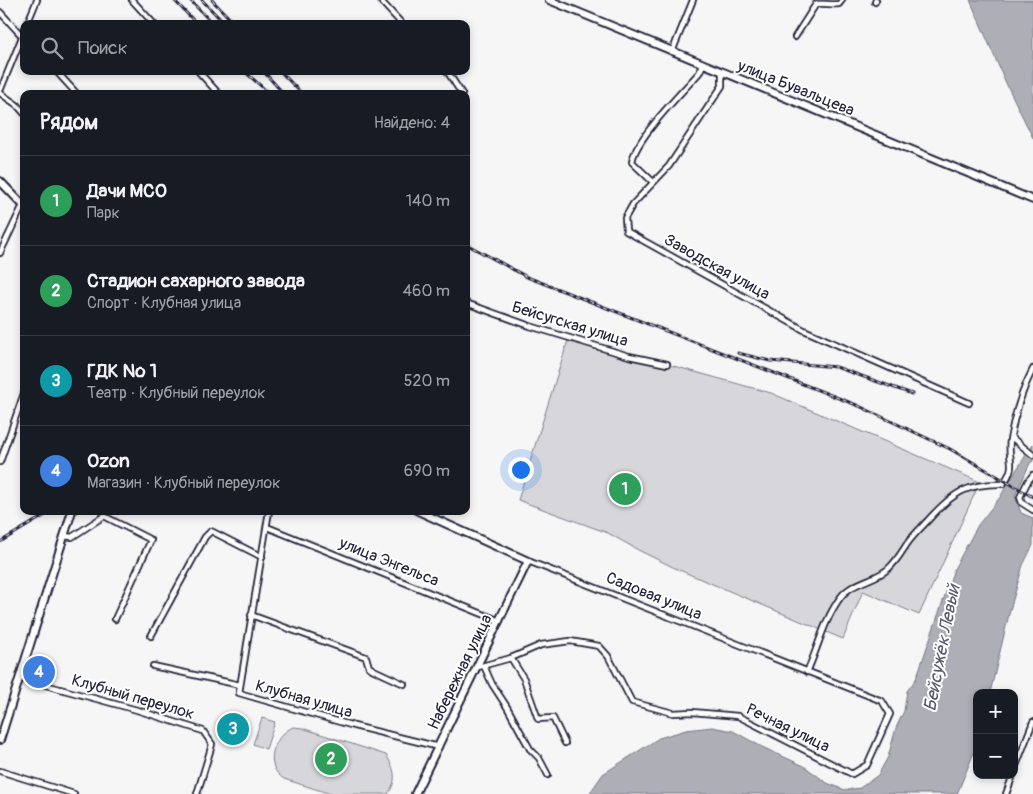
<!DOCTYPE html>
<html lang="ru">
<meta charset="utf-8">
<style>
body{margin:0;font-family:Pangolin,sans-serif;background:#242831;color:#f1f3f6}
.controls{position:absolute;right:15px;bottom:15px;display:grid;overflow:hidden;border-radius:10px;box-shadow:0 2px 8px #0003}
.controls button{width:45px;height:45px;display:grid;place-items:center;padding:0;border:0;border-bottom:1px solid #363941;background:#171b24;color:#f1f3f6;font:25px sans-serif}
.you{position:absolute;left:520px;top:469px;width:18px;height:18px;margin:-12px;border:4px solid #fff;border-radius:50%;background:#1a73e8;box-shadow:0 0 0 8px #1a73e833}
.badge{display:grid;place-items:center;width:32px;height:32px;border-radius:50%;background:#9495a2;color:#fff;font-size:16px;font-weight:700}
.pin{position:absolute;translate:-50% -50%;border:2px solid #fff;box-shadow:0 1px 5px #0006}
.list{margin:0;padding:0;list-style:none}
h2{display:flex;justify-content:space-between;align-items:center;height:65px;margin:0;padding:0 20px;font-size:21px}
h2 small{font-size:16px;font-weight:400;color:#9ea1a6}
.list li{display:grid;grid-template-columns:32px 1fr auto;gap:15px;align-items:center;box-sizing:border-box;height:90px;padding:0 20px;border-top:1px solid #363941}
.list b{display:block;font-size:19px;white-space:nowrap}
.list p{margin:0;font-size:16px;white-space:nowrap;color:#9ea1a6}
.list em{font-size:16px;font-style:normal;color:#9ea1a6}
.icon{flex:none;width:28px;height:28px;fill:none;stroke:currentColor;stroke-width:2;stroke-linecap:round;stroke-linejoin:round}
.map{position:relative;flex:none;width:1033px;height:794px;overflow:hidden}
.search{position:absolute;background:#171b24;box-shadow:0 2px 8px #0003;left:20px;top:20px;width:450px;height:55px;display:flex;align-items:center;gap:12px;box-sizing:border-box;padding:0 18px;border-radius:10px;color:#9ea1a6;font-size:19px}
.panel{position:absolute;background:#171b24;box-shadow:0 2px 8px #0003;left:20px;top:90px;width:450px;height:425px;border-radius:10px}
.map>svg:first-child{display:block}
</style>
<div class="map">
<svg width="1033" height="794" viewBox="0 0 1033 794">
<rect width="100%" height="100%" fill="#f6f6f7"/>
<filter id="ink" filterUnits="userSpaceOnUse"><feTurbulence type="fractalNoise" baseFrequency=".02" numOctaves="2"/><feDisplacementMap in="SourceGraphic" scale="10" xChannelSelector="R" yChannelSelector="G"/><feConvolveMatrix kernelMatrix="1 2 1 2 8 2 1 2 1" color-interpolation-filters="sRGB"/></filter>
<g filter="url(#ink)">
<g fill="#d7d7db" stroke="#7c7c8b">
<polygon points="569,337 771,393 980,482 919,615 863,591 843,639 677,569 640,551 608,533 518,500"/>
<polygon points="262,718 275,722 266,749 253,744"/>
<path d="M293,727l9,1 84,27c9,14 12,25 2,39h-57l-47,-15c-21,-13 -11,-43 9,-52z"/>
</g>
<g fill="#aeaeb7" stroke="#767685">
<polygon points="970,0 1033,0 1033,138 1006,83"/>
<polygon points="1033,444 1033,461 1030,463 1015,496 1021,513 1033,518 1033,545 1023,565 1010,610 990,693 977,693 977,745 957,794 589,794 603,774 659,738 686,730 712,727 733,731 762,747 804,766 827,783 845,790 860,788 878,775 888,757 896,728 904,711 907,691 916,679 954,569 978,525 1001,496 1005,488"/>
</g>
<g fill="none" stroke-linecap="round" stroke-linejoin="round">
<defs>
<g id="street">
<polyline points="132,0 154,24"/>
<polyline points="380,0 402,24"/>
<polyline points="875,2 876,0"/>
<polyline points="0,12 23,37"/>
<polyline points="27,24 37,0"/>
<path d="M795,37l21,-33c8,-1 15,1 23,0l3,-4"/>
<polyline points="672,52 693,0"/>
<polyline points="56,71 77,94"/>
<polyline points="198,71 219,94"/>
<polyline points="447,71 462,94"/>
<polyline points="722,73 722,86 669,166 633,204 625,218 626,231 804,330 969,403"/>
<polyline points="0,91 24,32"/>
<polyline points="0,93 17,105 24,113"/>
<path d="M653,182l-21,-20c3,-23 50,-70 67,-89l4,-8"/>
<polyline points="0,253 23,205"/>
<polyline points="466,303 530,326 629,356 667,364"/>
<polyline points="1011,437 1033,455"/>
<polyline points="0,462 24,393"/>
<polyline points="1033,475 1028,481 1020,497 1022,503 1033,510"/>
<polyline points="269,511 239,693 354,726 439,747"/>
<polyline points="267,527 500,621"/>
<polyline points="64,536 72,537 104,516 151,540 115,619"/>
<polyline points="251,615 366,657 369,667 374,670 404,684"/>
<polyline points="151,636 205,537 211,531 262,557"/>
<polyline points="511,658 524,679 538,719 553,718 565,743"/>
<polyline points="153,666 240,685"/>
<polyline points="484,666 492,684 507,707 530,749 539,758 548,775"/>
<polyline points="478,667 511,658 541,645 570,641 599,646 608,656 632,702 673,713 692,712 738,716 852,774 867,765 890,714 882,701 528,561"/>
<path d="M807,672c11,-24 17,-52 33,-74 11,-16 34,-17 48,-29 9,-8 13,-16 19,-25 6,-9 15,-17 23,-26 23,-25 37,-35 73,-34 15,-20 4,-24 7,-44 4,-23 12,-50 23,-71"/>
<polyline points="20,678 137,710 203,731 212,744 211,748 197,794"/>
<polyline points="0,771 74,794"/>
<polyline points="1014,771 1033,722"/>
<polyline points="1006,794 1013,775"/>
</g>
<g id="secondary">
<polyline points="549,0 1033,200"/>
<polyline points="0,181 24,206"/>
<polyline points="0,740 72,511"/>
<polyline points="415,794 528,561 418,511"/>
</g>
</defs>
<use href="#street" stroke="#22223b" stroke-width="8"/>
<use href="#secondary" stroke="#22223b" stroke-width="10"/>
<use href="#street" stroke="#fff" stroke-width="4.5"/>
<use href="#secondary" stroke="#fff" stroke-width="6"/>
<defs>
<g id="rail">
<polyline points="174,0 197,24"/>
<polyline points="190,0 213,24"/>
<polyline points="202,0 225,24"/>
<polyline points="212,0 235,24"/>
<polyline points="244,71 270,94"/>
<polyline points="263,71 284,94"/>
<polyline points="280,71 302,94"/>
<polyline points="466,244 527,277 859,406 950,449 1033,497"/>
<polyline points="738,353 770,361 836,367 912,394"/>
<polyline points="0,542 52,511"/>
</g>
</defs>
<use href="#rail" stroke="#22223b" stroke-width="3"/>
<use href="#rail" stroke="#fff" stroke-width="1" stroke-dasharray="4" stroke-linecap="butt"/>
</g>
</g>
<g text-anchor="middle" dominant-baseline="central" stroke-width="4" stroke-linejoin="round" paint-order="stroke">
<g font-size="16" fill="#22223b" stroke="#fff">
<text transform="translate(796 88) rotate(22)">улица Бувальцева</text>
<text transform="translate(717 267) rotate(29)">Заводская улица</text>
<text transform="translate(570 324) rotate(17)">Бейсугская улица</text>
<text transform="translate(389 562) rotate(22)">улица Энгельса</text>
<text transform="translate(654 596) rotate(22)">Садовая улица</text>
<text transform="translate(460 672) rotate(-64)">Набережная улица</text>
<text transform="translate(133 697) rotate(16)">Клубный переулок</text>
<text transform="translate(304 699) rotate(16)">Клубная улица</text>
<text transform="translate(788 728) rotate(26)">Речная улица</text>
</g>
<g font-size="18" font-style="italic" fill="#5a5a6d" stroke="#fff">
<text transform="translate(942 648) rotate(-79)">Бейсужёк Левый</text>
</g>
</g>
</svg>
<div class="controls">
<button>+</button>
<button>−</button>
</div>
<div class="you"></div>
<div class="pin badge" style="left:625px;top:489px;background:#2e9e5b">1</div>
<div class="pin badge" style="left:331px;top:759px;background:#2e9e5b">2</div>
<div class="pin badge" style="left:233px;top:729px;background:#0f9aa8">3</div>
<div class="pin badge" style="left:39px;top:672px;background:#3f7fe0">4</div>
<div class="search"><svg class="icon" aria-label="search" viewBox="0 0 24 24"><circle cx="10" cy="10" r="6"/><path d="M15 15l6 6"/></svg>Поиск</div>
<section class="panel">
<h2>Рядом<small>Найдено: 4</small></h2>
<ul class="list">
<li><span class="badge" style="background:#2e9e5b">1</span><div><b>Дачи МСО</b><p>Парк</p></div><em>140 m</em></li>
<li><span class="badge" style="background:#2e9e5b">2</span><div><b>Стадион сахарного завода</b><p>Спорт · Клубная улица</p></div><em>460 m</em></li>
<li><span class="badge" style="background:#0f9aa8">3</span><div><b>ГДК № 1</b><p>Театр · Клубный переулок</p></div><em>520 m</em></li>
<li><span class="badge" style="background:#3f7fe0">4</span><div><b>Ozon</b><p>Магазин · Клубный переулок</p></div><em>690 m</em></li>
</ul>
</section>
</div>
